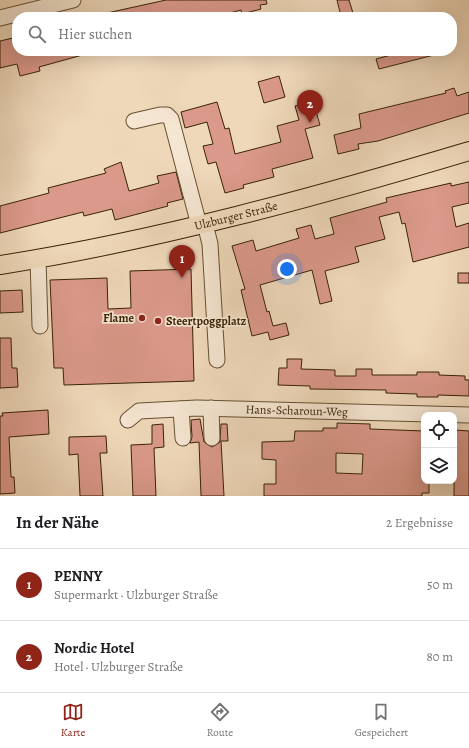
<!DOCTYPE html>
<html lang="de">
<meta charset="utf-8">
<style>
body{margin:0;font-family:Alegreya,serif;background:#f2f2f2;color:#202124}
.controls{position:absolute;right:12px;bottom:12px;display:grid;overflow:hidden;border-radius:8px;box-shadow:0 4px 16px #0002}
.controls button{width:36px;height:36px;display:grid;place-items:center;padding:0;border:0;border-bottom:1px solid #e0e0e0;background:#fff;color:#202124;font:20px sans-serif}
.you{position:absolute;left:287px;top:269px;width:14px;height:14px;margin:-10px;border:3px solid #fff;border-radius:50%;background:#1a73e8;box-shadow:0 0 0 6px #1a73e833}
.badge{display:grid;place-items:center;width:26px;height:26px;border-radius:50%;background:#8f2418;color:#fff;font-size:13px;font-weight:700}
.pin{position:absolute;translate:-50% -33px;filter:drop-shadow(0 1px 2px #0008)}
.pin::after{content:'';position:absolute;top:21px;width:14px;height:12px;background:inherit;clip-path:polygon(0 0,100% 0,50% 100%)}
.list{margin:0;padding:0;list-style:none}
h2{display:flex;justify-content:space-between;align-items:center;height:52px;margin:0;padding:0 16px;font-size:17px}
h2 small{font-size:13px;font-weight:400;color:#757577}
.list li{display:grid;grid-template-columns:26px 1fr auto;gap:12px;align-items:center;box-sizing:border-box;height:72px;padding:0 16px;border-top:1px solid #e0e0e0}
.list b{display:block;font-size:15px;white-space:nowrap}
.list p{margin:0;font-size:13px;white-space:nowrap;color:#757577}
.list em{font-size:13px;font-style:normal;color:#757577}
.icon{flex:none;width:22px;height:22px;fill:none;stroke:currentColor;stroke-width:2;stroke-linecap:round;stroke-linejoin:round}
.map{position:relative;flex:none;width:469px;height:496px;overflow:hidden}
.search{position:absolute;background:#fff;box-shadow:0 4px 16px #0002;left:12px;right:12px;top:12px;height:44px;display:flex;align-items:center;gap:10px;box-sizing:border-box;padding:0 14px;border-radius:16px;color:#757577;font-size:15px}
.sheet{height:196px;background:#fff}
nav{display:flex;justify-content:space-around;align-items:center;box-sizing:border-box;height:56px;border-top:1px solid #e0e0e0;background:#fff;font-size:11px;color:#757577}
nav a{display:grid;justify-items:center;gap:2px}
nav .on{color:#8f2418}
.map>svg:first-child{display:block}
</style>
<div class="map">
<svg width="469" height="496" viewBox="0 0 469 496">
<rect width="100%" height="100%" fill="#efd8ba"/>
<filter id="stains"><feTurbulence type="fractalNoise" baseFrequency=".005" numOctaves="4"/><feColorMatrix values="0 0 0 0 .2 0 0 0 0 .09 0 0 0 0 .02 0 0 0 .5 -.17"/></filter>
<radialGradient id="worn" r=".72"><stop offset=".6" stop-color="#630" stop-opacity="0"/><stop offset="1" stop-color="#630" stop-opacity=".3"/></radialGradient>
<g fill="#db998b" stroke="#392304" fill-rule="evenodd">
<polygon points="166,0 266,0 267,4 260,5 261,9 242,14 241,10 215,17 108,17 107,13"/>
<polygon points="337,0 349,0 353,13 341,16"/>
<polygon points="17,37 17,51 85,51 86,54 39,67 40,71 20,76 17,64 0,68 0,41"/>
<polygon points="406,51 434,51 434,55 379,69 376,59"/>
<polygon points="279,76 285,97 264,103 258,82"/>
<polygon points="454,88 457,96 469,92 469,113 378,141 358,144 359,149 338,154 334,135 361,128 359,114 446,93 445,91"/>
<polygon points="313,101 320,125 305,129 313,158 272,169 274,177 243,185 244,188 225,193 216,162 208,164 203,146 213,144 207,122 185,128 181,112 217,102 225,129 229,128 235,154 281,142 277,126 299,120 295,106"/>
<polygon points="121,162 129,191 159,183 157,176 176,172 183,199 167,203 168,206 115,220 112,209 84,216 83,212 0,233 0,206 49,193 48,188 106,173 104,169"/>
<polygon points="469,182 469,203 452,207 456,227 469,223 469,247 413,262 405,223 402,224 399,212 379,217 385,239 355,247 359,262 325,271 332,301 320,304 312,270 260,285 267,312 269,311 273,326 286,323 289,335 270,340 268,332 252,336 241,290 245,289 232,246 253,240 256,251 299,238 296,229 311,225 315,239 334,234 330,218 387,202 386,198 451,183 451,186"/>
<polygon points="191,269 194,381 64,385 63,368 54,368 50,280 107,278 108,309 131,308 130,271"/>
<rect x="458" y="273" width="11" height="10"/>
<polygon points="22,290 23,312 0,313 0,291"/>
<polygon points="0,338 11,338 12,368 17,368 18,387 0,388"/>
<polygon points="287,359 302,359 301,369 335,370 335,376 356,376 356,369 372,369 372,375 417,375 417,372 439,372 439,375 465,376 465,380 469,380 469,396 438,395 438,397 417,397 417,394 386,393 386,390 310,389 310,386 278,385 279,368 287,368"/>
<polygon points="48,410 49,434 9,437 11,477 14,477 15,493 0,494 0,416 3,416 2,413"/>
<polygon points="200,419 204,442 212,447 220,442 221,424 227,424 228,441 221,441 224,496 201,496 199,442 190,443 192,437 191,420"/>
<path d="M337,423l33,1v5l54,2v50h5v12h-7v3h-158v-12h12v-24l-14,-1v-17l32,-1 1,-10h28v-3h14zM336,453l27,1 -1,20 -26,-1z"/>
<polygon points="163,424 164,447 154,448 156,496 133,496 131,445 152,444 152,425"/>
<polygon points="454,430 469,431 469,496 454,496"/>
<polygon points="106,436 107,453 100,453 103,496 80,496 78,454 69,455 69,437"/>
</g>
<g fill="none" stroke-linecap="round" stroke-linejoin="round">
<defs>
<g id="minor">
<polyline points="0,18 73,0"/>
<polyline points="134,121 160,115 167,115 171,119 199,225"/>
<polyline points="205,224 210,244 217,360"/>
<polyline points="38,259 40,326"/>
<polyline points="211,408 212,438"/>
<polyline points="181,409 183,438"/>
<path id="s1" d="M128,420l11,-9 58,-3 272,7"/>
</g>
<g id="major">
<path id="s2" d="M0,265c159,-25 315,-68 469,-114"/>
</g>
</defs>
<use href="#minor" stroke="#665032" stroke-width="17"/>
<use href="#major" stroke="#392304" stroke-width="20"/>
<use href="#minor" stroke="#f5e6d2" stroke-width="15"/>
<use href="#major" stroke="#efd8ba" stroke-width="18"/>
</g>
<g fill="#8f2418" stroke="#f5e6d2" stroke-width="1.5">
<circle cx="142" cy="318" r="4"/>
<circle cx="158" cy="321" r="4"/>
</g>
<g text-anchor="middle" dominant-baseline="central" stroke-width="3.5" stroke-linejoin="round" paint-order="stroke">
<g font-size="12" fill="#392304" stroke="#f5e6d2">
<text stroke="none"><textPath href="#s2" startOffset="241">Ulzburger Straße</textPath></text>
<text stroke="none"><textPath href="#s1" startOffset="172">Hans-Scharoun-Weg</textPath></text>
</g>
<g font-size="12" font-weight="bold" fill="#392304" stroke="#f5e6d2" text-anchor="end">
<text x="134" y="318">Flame</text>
<text x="166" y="321" text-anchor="start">Steertpoggplatz</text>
</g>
</g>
<rect width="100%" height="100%" filter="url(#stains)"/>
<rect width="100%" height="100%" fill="url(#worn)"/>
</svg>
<div class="controls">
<button><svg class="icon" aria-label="locate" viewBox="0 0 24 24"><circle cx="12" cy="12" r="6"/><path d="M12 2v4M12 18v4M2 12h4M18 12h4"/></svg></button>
<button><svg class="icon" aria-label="layers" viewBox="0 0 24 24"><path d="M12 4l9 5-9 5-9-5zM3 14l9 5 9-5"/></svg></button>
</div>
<div class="you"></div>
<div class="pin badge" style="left:182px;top:278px">1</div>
<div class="pin badge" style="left:310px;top:123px">2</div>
<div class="search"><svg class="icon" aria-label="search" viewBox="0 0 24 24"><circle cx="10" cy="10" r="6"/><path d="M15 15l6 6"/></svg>Hier suchen</div>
</div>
<section class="sheet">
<h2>In der Nähe<small>2 Ergebnisse</small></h2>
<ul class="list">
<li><span class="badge">1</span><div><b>PENNY</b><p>Supermarkt · Ulzburger Straße</p></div><em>50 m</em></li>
<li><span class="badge">2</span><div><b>Nordic Hotel</b><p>Hotel · Ulzburger Straße</p></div><em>80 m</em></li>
</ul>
</section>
<nav>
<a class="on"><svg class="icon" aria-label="map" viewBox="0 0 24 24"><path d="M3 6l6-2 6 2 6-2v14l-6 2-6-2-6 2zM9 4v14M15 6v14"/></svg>Karte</a>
<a><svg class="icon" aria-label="directions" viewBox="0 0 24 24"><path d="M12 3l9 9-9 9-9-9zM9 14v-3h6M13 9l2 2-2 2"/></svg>Route</a>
<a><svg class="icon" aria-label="saved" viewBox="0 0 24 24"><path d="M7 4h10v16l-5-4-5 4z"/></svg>Gespeichert</a>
</nav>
